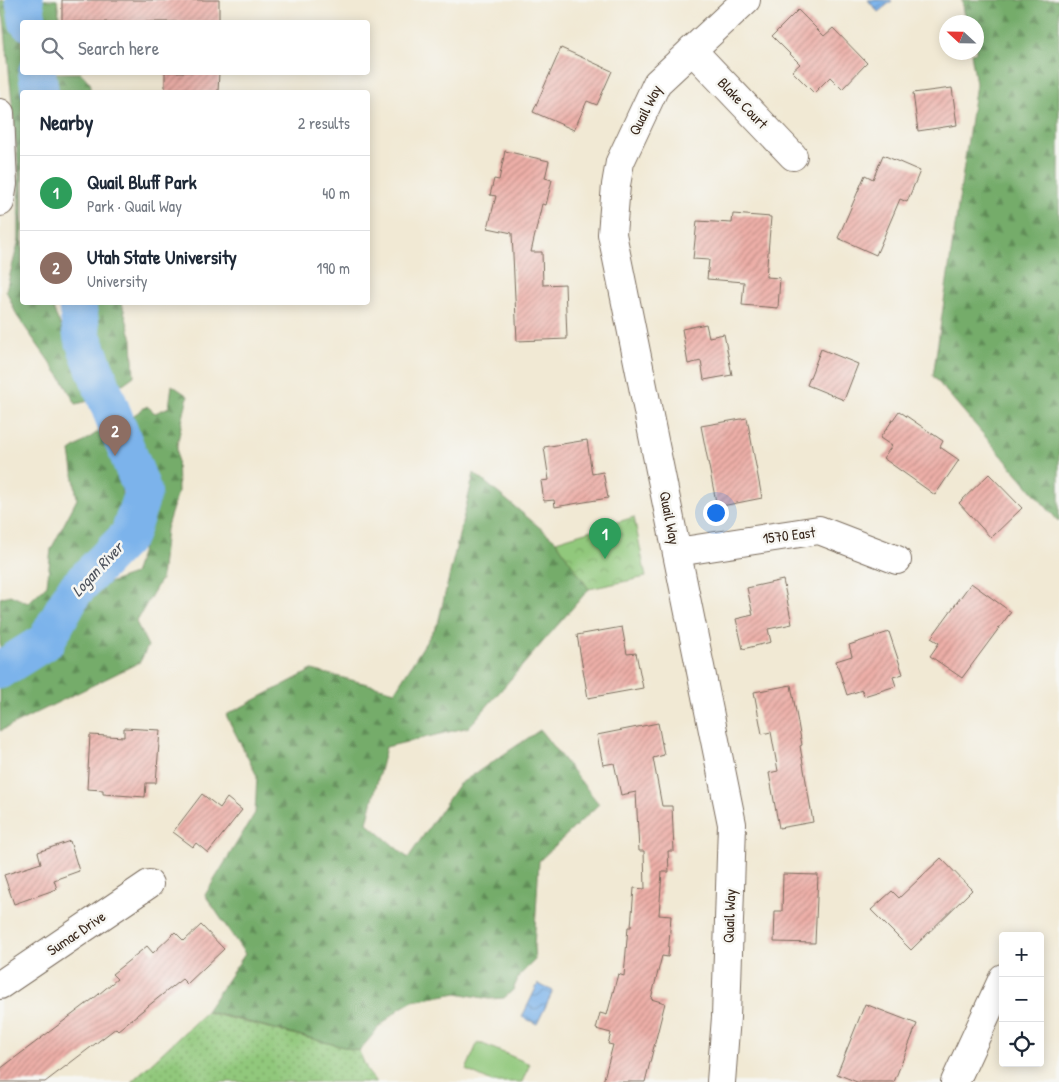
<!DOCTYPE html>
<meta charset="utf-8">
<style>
body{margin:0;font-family:"Patrick Hand",sans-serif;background:#f6f6f7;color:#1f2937}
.controls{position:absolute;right:15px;bottom:15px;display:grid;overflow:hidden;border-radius:5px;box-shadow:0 2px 12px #0003}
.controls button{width:45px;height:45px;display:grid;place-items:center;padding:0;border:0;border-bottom:1px solid #e0e1e3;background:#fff;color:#1f2937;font:25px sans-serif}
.compass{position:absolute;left:939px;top:15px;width:45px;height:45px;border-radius:50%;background:#fff;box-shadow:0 2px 12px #0003;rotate:292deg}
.you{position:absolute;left:715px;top:512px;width:18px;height:18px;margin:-12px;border:4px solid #fff;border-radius:50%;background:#1a73e8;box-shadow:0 0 0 8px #1a73e833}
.badge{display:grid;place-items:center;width:32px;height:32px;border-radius:50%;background:#0b8043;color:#fff;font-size:16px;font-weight:700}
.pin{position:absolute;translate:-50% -41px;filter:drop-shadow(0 1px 2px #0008)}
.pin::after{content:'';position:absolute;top:26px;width:18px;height:15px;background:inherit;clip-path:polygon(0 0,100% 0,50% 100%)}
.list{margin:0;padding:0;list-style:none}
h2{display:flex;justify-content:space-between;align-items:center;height:65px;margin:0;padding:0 20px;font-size:21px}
h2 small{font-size:16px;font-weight:400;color:#747a83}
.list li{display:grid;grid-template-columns:32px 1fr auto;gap:15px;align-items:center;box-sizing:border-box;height:75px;padding:0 20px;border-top:1px solid #e0e1e3}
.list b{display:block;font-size:19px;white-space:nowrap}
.list p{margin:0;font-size:16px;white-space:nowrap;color:#747a83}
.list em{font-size:16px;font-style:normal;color:#747a83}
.icon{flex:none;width:28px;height:28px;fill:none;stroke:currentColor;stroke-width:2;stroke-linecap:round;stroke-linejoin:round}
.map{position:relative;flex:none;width:1059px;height:1082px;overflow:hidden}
.search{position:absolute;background:#fff;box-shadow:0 2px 12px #0003;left:20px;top:20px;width:350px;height:55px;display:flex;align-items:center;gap:12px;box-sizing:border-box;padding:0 18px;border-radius:5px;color:#747a83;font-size:19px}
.panel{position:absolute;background:#fff;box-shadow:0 2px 12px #0003;left:20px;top:90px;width:350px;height:215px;border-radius:5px}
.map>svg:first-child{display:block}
</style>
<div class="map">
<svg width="1059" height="1082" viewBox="0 0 1059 1082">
<defs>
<pattern id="grass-dots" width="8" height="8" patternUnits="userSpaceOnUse" patternTransform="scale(1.25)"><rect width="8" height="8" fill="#91c87b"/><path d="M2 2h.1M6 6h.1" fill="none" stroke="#78a364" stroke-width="1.8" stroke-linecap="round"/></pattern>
<pattern id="forest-firs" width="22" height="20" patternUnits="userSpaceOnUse" patternTransform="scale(1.25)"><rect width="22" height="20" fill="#74ac6b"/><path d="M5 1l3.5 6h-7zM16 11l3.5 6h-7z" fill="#608c57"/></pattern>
<pattern id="park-crowns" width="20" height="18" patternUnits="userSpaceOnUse" patternTransform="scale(1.25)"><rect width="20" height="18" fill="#91c87b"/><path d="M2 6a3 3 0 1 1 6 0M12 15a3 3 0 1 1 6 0" fill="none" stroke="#78a364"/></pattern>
<pattern id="water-waves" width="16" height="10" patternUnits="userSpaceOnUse" patternTransform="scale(1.25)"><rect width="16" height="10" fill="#7bb3eb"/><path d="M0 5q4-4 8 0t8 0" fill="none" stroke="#6692be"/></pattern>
<pattern id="building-hatch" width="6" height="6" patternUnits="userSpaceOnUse" patternTransform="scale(1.25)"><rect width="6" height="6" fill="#edafa8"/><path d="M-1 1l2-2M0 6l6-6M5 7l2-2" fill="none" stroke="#c18f88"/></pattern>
</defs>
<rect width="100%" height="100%" fill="#f6f6f2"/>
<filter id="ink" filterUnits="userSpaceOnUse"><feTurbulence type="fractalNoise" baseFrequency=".02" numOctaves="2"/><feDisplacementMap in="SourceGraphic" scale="10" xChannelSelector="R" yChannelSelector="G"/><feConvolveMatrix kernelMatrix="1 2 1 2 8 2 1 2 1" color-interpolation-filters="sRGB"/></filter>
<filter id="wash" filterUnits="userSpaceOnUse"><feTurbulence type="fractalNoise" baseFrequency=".0096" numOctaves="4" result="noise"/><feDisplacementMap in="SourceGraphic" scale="20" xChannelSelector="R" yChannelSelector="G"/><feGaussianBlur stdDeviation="1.12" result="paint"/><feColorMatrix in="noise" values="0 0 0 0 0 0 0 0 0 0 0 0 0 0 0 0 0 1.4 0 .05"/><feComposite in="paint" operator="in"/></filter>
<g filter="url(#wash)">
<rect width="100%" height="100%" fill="#f1e9d4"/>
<polygon fill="url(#grass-dots)" stroke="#66794c" points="206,1012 359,1051 368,1072 376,1082 131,1082"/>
<g fill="url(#forest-firs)" stroke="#586b44">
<polygon points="0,0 13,0 22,42 22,72 29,73 34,92 22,92 22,302 53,303 54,311 89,387 89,401 76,404 63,381 17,316 6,290 19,240 19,173 4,20 0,7"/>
<polygon points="36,0 57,0 60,22 39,22"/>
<polygon points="962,0 1059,0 1059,522 933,376 976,84 971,53 976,52 976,22 966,22"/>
<polygon points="46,73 81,73 90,83 91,92 48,92"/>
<polygon points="84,303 122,303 132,340 134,376 123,384 109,379 89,341"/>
<polygon points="172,385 188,396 177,445 178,492 166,529 161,579 136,622 148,646 140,662 0,731 0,598 10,595 28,603 47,585 51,549 77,499 70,451 98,432 108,435 118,459 124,510 116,541 53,606 50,619 67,623 103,585 134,574 156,508 151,464 131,417 147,406 155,413 169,407"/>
<polygon points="474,473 556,541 589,589 469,727 386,747 367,823 408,858 458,785 540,730 599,804 539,861 534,947 535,960 519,976 513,990 504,998 489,999 457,993 413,1001 399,1009 378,1028 371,1037 359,1051 206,1011 245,954 205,895 255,813 257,776 226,715 312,670 395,691 438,623"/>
</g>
<polygon fill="url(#park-crowns)" stroke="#66794c" points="634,517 646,577 589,589 556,541"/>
<polygon fill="#91c87b" stroke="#66794c" points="478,1042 530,1064 522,1082 492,1082 466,1070"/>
<g fill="url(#water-waves)" stroke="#5b6e84">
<polygon points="868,0 891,0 892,1 878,12"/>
<polygon points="538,984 553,991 537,1024 522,1017"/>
</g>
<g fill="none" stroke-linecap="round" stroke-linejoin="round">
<g stroke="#7bb3eb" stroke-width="38">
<polyline points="24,0 28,22"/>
<polyline points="37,72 40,92"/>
<polyline points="0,670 46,641 73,592 129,535 143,492 82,336 77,302"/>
</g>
</g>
<g id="blocks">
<g fill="url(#building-hatch)">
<rect x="62" y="0" width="157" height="22"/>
<polygon points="798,10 824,36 833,28 867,63 842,89 830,77 814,93 792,71 800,64 772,36"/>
<polygon points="561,48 612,71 597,105 587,101 574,130 533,112"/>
<polygon points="165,72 219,72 218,92 165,92"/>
<polygon points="952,88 957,125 918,131 913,93"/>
<polygon points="505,151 549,161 545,178 552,180 546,205 542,204 531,252 542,252 543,285 565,284 567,339 517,341 512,233 488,228 496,196 490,195 494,179 499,180"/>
<polygon points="883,155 920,171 907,202 900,199 876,255 838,238 865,175 873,179"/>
<polygon points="733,214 771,217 766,277 780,278 778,308 742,305 744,282 707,279 709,260 693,259 697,221 732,223"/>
<polygon points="706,324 709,337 724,334 732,375 704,380 701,361 688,364 682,329"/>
<polygon points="821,349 858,364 844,400 807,385"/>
<polygon points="899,411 943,441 940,447 959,460 935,495 883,458 892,446 880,438"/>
<polygon points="747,418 762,498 717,507 701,426"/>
<polygon points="587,440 592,474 603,472 608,498 555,507 554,500 544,501 541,481 549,480 544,447"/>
<polygon points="989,474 1022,508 991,538 959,503"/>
<polygon points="783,580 792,624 768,629 771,642 743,649 736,619 753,615 747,588"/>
<polygon points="971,583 1011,612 962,678 930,656 939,643 931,638"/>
<polygon points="622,627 627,654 636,653 643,688 588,698 577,635"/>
<polygon points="889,632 903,674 893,677 896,686 864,696 862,690 847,695 836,661 852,656 849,645"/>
<polygon points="791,685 802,745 800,746 813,822 779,828 769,773 778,771 771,732 762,734 754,692"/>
<polygon points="658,723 664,755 653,758 662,806 672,806 674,851 668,851 669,872 662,872 659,915 671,916 668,957 662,956 651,999 665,1003 645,1082 603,1082 613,1045 608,1044 611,1033 596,1029 600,1013 607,1015 618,974 624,976 628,927 631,927 634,888 645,889 644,851 639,851 636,792 621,795 614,763 603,765 597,735"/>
<polygon points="124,728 160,730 156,783 146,783 145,797 103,794 103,790 87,789 90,735 124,737"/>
<polygon points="202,794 220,808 227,798 242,810 208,853 196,843 193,847 173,832"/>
<polygon points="70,841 79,871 54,880 57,889 14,904 4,875 41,863 38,852"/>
<polygon points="941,858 972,890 911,950 871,910 892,891 899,898"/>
<polygon points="783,874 818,875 815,943 774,942 775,911 782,911"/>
<polygon points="201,925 224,949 187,984 182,979 118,1030 116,1028 45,1082 0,1082 0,1069 93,999 117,979 112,974 147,946 153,953 175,932 184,941"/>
<polygon points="865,1004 917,1024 894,1082 857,1082 837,1074"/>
</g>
</g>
</g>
<g filter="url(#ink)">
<use href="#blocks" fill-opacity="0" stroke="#7b6d5e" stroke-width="1"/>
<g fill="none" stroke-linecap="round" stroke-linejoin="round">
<defs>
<g id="minor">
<polyline points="692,50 793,156"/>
<polyline points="0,113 3,184 0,202"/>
<polyline points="677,552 819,530 897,560"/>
<polyline points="0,985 149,884"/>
<polyline points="721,1082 726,1017 732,824 612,234 616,185 620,162 657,83 746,0"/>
<polyline points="955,1082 1003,978"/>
</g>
</defs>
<use href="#minor" stroke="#7b6d5e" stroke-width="30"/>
<use href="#minor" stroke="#fff" stroke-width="28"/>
</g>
</g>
<g text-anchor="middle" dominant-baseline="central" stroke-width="5" stroke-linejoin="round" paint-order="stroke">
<g font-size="15" fill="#3b2a1e" stroke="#f6f6f2">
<text transform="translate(743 103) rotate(46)">Blake Court</text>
<text transform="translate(645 110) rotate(-63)">Quail Way</text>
<text transform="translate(670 518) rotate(79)">Quail Way</text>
<text transform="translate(789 535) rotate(-7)">1570 East</text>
<text transform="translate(729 916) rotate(-88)">Quail Way</text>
<text transform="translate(76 933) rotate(-34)">Sumac Drive</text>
</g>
<g font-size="16" font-style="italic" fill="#4e535c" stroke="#f6f6f2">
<text transform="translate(97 569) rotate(-47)">Logan River</text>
</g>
</g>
</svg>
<div class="controls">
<button>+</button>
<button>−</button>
<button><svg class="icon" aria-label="locate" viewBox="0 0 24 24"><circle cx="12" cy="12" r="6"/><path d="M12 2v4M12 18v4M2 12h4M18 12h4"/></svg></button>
</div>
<svg class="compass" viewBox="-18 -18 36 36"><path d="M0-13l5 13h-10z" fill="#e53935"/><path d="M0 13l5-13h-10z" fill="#747a83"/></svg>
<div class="you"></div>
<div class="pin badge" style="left:605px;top:559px;background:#2e9e5b">1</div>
<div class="pin badge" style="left:115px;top:456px;background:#8d6e63">2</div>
<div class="search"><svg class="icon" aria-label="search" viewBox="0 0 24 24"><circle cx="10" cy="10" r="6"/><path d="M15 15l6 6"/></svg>Search here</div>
<section class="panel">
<h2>Nearby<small>2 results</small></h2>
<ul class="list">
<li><span class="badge" style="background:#2e9e5b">1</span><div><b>Quail Bluff Park</b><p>Park · Quail Way</p></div><em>40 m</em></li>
<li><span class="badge" style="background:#8d6e63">2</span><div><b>Utah State University</b><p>University</p></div><em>190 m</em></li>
</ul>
</section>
</div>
